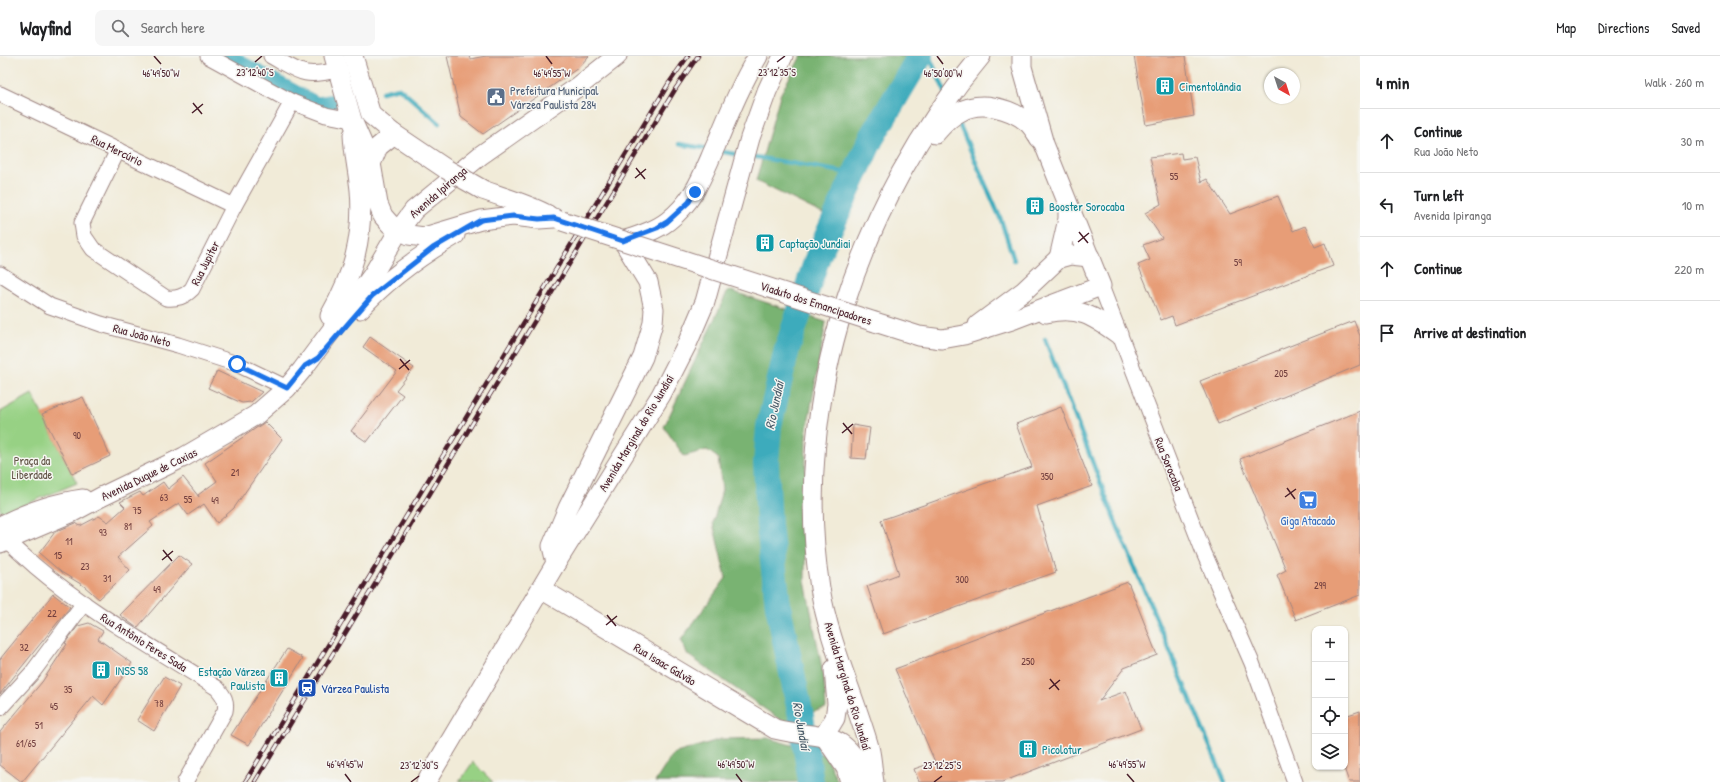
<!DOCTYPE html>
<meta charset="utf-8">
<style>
body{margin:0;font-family:"Patrick Hand",sans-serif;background:#f6f6f6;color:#202124}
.controls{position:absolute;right:12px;bottom:12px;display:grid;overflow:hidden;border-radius:8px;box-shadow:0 1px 3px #0004}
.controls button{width:36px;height:36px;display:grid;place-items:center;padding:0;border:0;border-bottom:1px solid #e0e0e0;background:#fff;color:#202124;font:20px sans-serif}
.compass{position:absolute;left:1264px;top:12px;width:36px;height:36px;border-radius:50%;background:#fff;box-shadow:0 1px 3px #0004;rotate:141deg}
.stop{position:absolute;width:12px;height:12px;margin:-9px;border:3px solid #1a73e8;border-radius:50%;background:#fff}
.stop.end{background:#1a73e8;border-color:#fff;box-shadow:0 1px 4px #0008}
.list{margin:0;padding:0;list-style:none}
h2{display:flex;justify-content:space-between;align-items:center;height:52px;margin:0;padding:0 16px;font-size:17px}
h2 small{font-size:13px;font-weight:400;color:#757577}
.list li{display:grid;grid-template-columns:26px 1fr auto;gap:12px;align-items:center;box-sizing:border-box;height:64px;padding:0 16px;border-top:1px solid #e0e0e0}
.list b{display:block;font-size:15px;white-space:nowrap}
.list p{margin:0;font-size:13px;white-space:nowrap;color:#757577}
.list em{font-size:13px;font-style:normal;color:#757577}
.icon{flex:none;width:22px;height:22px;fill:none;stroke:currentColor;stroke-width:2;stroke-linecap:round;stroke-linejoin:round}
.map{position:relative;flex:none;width:1360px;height:726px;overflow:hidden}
header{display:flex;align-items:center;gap:24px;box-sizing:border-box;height:56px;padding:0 20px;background:#fff;border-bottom:1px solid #e0e0e0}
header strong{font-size:19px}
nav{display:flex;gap:22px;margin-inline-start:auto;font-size:14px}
.search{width:280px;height:36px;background:#f6f6f6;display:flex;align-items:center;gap:10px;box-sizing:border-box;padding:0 14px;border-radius:8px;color:#757577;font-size:15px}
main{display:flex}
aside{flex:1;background:#fff}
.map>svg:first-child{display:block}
</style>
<header>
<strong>Wayfind</strong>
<div class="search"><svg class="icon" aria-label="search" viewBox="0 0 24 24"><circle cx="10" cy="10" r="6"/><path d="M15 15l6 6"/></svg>Search here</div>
<nav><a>Map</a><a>Directions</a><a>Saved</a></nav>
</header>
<main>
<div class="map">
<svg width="1360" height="726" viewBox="0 0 1360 726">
<rect width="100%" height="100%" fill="#f6f6f2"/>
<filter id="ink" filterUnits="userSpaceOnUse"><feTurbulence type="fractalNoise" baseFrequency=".025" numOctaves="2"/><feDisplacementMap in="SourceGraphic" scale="8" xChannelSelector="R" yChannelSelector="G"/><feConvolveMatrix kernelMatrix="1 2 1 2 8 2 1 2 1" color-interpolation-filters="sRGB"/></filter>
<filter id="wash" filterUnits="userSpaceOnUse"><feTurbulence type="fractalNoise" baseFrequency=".012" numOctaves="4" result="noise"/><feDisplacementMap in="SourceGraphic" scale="16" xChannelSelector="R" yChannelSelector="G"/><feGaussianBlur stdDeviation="0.9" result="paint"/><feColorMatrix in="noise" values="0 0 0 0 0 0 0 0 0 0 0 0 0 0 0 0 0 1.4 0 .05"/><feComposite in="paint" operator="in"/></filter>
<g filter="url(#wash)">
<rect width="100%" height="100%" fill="#f1ebd8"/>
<g fill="#97d184" stroke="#707858">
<polygon points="32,338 77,427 5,457 0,454 0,356"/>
<polygon points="473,706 493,726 459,726"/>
</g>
<g fill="#79b372" stroke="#62694e">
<polygon points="801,0 912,0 868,77 829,161 756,125 780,39"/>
<polygon points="728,234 826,266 806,379 805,525 824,622 826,652 813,656 789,670 688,599 681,584 726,522 713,467 722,434 718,402 707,394 684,400 664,371"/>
<polygon points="768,682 825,699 838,726 655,726 673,698 721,683"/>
</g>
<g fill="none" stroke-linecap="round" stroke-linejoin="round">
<g stroke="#3eabbc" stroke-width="4.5">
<polyline points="929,0 946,38"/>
<polyline points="382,36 399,32 439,67"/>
<polyline points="957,63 1001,164 1014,204"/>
<polyline points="679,88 709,93"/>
<polyline points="718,95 740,99"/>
<polyline points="750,100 855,118"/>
<polyline points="1045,283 1116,467 1225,726"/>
</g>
<polyline stroke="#3eabbc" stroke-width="15" points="228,0 317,48 333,45"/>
<polyline stroke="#3eabbc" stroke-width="26" points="811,726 801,660 778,550 769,469 766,407 769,370 787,293 818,200 871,83 920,0"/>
</g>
<g id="blocks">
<g fill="#e79d77">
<polygon points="447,0 469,0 470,3 486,0 589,0 578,12 483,78 461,61"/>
<polygon points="1134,0 1185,0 1194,60 1146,69"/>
<polygon points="1181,97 1182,103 1195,101 1201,126 1207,123 1230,158 1278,140 1293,175 1305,170 1315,191 1325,187 1333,210 1175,269 1172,260 1161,264 1138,209 1150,204 1143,189 1162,182 1145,157 1161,148 1150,101"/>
<polygon points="1038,141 1043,153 1034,158 1028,146"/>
<polygon points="1354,265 1360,280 1360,309 1218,368 1200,325"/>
<polygon points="370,281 414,312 396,334 403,339 367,386 351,375 397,315 363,291"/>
<polygon points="217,315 262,336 251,346 242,347 208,332"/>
<polygon points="83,341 110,400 72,418 42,358"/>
<polygon points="1061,351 1092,430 1037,450 1056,516 883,578 867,530 899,518 881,464 1032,411 1016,368"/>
<polygon points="1360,355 1360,539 1296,564 1277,519 1286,514 1240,403"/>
<polygon points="265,366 282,383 234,452 217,467 204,448 188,459 179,447 150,466 153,470 118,501 130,514 99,543 84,530 61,516 39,497 55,476 76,467 80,470 99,460 108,466 125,451 120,446 140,436 143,440 163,426 168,433 183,421 199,441 198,439 217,425 205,407"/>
<polygon points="853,369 870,372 866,403 851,402"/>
<polygon points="179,499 192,508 137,572 120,559"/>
<polygon points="1128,526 1157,599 1124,612 1099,645 1126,635 1141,673 1002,726 919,726 914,713 935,706 895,613"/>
<polygon points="53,538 70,551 0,638 0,603"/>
<polygon points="89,567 103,575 98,583 132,607 103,649 93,640 22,726 0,709 0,676 42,626 67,588 65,587 78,570"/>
<polygon points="287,593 303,602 249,689 231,679"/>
<polygon points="164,621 180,630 154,675 137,664"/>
<polygon points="1360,655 1360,726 1349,726 1345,715 1345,660"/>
</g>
</g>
</g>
<g filter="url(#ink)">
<use href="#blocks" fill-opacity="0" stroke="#9e8582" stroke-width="1"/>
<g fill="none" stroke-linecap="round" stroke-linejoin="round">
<defs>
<g id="minor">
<polyline points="208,0 292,46 326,59 352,64"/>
<path d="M271,0c29,16 32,22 66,14"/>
<polyline points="0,38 234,150"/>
<path d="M118,94l-36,73 2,13 9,13 73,49c11,1 18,-1 26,-9l42,-83 58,-104"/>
<polyline points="0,218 50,250 101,268 178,289 237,308 287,332"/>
<polyline points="1101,230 1204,497 1252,607 1295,726"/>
<path d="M0,476c10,13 23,23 35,34 55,47 121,83 182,122 7,8 10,13 8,23l-40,71"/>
<polyline points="0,652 32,617 84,547"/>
</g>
<g id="major">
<polyline points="334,0 352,64 371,107 378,148 383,160 390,168 409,179 424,181 481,164 513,160 539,163 554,162"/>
<polyline points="353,0 371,59 394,78 446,113"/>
<path d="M935,78c7,-8 14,-17 25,-22 20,-12 50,-4 67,10 5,4 9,11 13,17"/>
<polyline points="368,115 378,91 394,78"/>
<path d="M483,134c22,8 45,14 65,25"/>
<polyline points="1059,202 1068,163 1068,151"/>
<path d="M360,253c26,-29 61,-54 95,-74"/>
<path d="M1046,257c33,-7 47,3 72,21"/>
<path d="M330,260c23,-41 34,-79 30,-126 -2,-19 -6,-36 -7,-55"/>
<polyline points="875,266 919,280 942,283 964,279 1012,264 1101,230 1044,88 1022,11 1022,0"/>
<polyline points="978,269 1024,235 1059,202 1070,199 1090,201"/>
<path d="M0,470c26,-13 54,-23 83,-27"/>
<polyline points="0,487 73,456 101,441 184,401 256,359 287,332 302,314 372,220 399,174 414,154 481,99 579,30 617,0"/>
<path d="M556,507l-4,-17 16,-38 75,-151 10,-34 1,-14 -6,-27 -25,-41c15,-5 32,-10 45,-20 27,-21 34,-45 48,-76 13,-31 25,-61 42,-89"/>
<path d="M541,533l234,140c50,12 69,-3 92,53"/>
<polyline points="824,680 835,662 837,648 834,613"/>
<polyline points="827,684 846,712 850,726"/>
<polyline points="426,726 556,507 661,339 687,288 705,246 750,82 767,35 783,0"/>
<path d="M874,726c-2,-11 -2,-24 -5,-35 -15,-53 -40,-104 -49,-159 -30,-186 41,-390 161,-532"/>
</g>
</defs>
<use href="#minor" stroke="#9e8582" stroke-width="17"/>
<use href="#major" stroke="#9e8582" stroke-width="21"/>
<use href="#minor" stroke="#fff" stroke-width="15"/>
<use href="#major" stroke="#fff" stroke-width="19"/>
<defs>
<g id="rail">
<polyline points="245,726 669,27 688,0"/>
<polyline points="255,726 676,32 698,0"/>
</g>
</defs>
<use href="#rail" stroke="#4a1f2b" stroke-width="4.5"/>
<use href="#rail" stroke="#f6f6f2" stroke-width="3" stroke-dasharray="9" stroke-linecap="butt"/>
<defs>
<g id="major-bridge">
<polyline points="446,113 483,134"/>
<polyline points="562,165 875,266"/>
</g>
</defs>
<use href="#major-bridge" stroke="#9e8582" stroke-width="21" stroke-linecap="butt"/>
<use href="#major-bridge" stroke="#fff" stroke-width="19"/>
</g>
</g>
<g fill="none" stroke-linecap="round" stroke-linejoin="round" filter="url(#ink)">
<polyline stroke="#1a73e8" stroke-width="5" points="237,308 287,332 305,310 318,302 372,240 433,192 481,164 513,160 539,163 554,162 623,185 657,172 667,166 689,146 695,136"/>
</g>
<path fill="none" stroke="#4a1f2b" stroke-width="1.5" d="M154,0l7,8M546,0l6,8M937,0l6,8M255,6l7,-6M777,6l8,-6M193,47l9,11M192,57l11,-9M636,112l9,11M635,122l11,-9M1079,176l9,11M1078,186l11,-9M400,303l9,11M399,313l11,-9M843,367l9,11M842,377l11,-9M1287,432l8,11M1285,441l11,-8M163,494l9,11M162,504l11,-9M607,559l9,11M606,569l11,-9M1050,623l9,11M1049,633l11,-9M345,718l6,8M736,718l6,8M1127,718l7,8M411,726l8,-6M934,726l8,-6"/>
<defs>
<symbol id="building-square" viewBox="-11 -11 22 22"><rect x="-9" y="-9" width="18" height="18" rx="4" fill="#0f9aa8" stroke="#f6f6f2"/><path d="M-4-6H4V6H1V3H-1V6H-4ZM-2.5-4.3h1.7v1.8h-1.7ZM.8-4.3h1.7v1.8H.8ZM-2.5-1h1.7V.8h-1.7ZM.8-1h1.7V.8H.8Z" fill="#fff"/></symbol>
<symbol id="civic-square" viewBox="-11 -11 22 22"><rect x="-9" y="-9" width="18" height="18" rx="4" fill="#5c6f8a" stroke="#f6f6f2"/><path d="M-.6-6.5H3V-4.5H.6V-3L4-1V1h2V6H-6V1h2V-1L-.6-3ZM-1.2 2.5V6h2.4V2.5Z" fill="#fff"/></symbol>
<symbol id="supermarket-square" viewBox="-11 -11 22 22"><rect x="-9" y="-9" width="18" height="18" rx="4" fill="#3f7fe0" stroke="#f6f6f2"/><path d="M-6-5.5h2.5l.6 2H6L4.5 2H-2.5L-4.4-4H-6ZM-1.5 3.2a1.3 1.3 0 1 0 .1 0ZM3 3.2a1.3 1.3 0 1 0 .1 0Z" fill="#fff"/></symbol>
<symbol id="station-square" viewBox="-11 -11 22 22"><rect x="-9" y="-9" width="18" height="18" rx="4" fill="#1a4fb4" stroke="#f6f6f2"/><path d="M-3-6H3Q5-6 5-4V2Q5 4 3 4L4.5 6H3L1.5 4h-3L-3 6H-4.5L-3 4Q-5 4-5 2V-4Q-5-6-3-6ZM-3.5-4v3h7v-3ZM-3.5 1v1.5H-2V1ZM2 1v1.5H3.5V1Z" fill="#fff"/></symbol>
</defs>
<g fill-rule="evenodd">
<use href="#building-square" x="1154" y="19" width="22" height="22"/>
<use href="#civic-square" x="485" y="30" width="22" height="22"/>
<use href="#building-square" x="1024" y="139" width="22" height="22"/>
<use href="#building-square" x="754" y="176" width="22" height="22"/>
<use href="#supermarket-square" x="1297" y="433" width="22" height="22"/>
<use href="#building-square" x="90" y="603" width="22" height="22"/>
<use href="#building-square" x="268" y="611" width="22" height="22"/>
<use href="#station-square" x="296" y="621" width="22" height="22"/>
<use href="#building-square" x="1017" y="682" width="22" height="22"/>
</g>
<g text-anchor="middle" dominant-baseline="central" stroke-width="3" stroke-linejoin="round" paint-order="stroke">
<g font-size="10" fill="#713e3e">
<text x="1174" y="120">55</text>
<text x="1238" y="206">59</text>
<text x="1281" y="317">205</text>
<text x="77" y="379">90</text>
<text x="235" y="416">21</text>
<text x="1047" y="420">350</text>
<text x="164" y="441">63</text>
<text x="188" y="443">55</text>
<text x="215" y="444">49</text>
<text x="137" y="454">75</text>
<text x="128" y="470">81</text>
<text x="103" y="476">93</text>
<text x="69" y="485">11</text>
<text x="58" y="499">15</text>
<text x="85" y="510">23</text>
<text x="107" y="522">31</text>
<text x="962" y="523">300</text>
<text x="1320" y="529">299</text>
<text x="157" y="533">49</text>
<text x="52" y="557">22</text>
<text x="24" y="591">32</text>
<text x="1028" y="605">250</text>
<text x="68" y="633">35</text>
<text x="159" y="647">78</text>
<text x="54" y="650">45</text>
<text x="39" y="669">51</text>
<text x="26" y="687">61/65</text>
</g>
<g font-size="12" fill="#0d838f" stroke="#f6f6f2" text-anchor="start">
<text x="1179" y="30">Cimentolândia</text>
<text x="1049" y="150">Booster Sorocaba</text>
<text x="779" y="187">Captação Jundiai</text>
<text x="115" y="614">INSS 58</text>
<text x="265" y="615" text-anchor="end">Estação Várzea<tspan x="265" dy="14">Paulista</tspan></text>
<text x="1042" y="693">Picolotur</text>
</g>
<g font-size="12" fill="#4e5e75" stroke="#f6f6f2" text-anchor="start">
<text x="510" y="34">Prefeitura Municipal<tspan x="510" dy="14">Várzea Paulista 284</tspan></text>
</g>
<g font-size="12" fill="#4a1f2b" stroke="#f6f6f2">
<text transform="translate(117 94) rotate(26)">Rua Mercúrio</text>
<text transform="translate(438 136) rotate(-41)">Avenida Ipiranga</text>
<text transform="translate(205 207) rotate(-63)">Rua Jupiter</text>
<text transform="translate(816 247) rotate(18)">Viaduto dos Emancipadores</text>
<text transform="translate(142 279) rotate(15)">Rua João Neto</text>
<text transform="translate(636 377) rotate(-59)">Avenida Marginal do Rio Jundiaí</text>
<text transform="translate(1169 408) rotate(68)">Rua Sorocaba</text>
<text transform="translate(149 418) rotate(-26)">Avenida Duque de Caxias</text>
<text transform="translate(144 586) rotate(32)">Rua Antônio Feres Sada</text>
<text transform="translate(665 608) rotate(31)">Rua Isaac Galvão</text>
<text transform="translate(848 630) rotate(73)">Avenida Marginal do Rio Jundiaí</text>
</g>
<g font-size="12" fill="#615446" stroke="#f6f6f2">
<text x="32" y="404">Praça da<tspan x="32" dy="14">Liberdade</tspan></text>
</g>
<g font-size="12" fill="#366cbe" stroke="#f6f6f2">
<text x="1308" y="464">Giga Atacado</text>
</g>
<g font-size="12" fill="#164399" stroke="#f6f6f2" text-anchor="start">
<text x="321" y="632">Várzea Paulista</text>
</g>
<g font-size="13" font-style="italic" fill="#455765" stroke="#f6f6f2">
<text transform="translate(774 349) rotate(-78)">Rio Jundiaí</text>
<text transform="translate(802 670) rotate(80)">Rio Jundiaí</text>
</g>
</g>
<g font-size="10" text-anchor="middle" fill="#4a1f2b" stroke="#f6f6f2" stroke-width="3" stroke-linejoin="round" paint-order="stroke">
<text x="255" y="20">23°12'40"S</text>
<text x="777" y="20">23°12'35"S</text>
<text x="161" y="21">46°49'50"W</text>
<text x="552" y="21">46°49'55"W</text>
<text x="943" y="21">46°50'00"W</text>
<text x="345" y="712">46°49'45"W</text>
<text x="736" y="712">46°49'50"W</text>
<text x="1127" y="712">46°49'55"W</text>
<text x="419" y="713">23°12'30"S</text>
<text x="942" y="713">23°12'25"S</text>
</g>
</svg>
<div class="controls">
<button>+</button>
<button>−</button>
<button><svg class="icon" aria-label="locate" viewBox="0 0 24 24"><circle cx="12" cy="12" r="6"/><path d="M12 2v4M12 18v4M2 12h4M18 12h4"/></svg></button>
<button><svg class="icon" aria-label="layers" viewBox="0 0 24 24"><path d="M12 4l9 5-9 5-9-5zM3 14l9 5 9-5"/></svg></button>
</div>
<svg class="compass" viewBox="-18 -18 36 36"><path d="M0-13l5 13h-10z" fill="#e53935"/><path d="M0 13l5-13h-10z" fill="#757577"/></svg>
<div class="stop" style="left:237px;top:308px"></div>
<div class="stop end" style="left:695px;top:136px"></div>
</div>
<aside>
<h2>4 min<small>Walk · 260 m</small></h2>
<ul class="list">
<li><svg class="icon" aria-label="ahead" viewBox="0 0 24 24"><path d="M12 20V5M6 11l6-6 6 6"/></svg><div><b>Continue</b><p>Rua João Neto</p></div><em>30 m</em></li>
<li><svg class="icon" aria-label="left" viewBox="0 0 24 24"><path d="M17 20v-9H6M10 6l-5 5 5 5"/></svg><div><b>Turn left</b><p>Avenida Ipiranga</p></div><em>10 m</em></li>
<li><svg class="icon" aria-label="ahead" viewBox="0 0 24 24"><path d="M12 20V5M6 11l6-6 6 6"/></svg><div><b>Continue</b></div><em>220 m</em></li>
<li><svg class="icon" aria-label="arrive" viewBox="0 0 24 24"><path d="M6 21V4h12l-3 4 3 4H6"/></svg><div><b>Arrive at destination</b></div></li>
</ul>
</aside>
</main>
